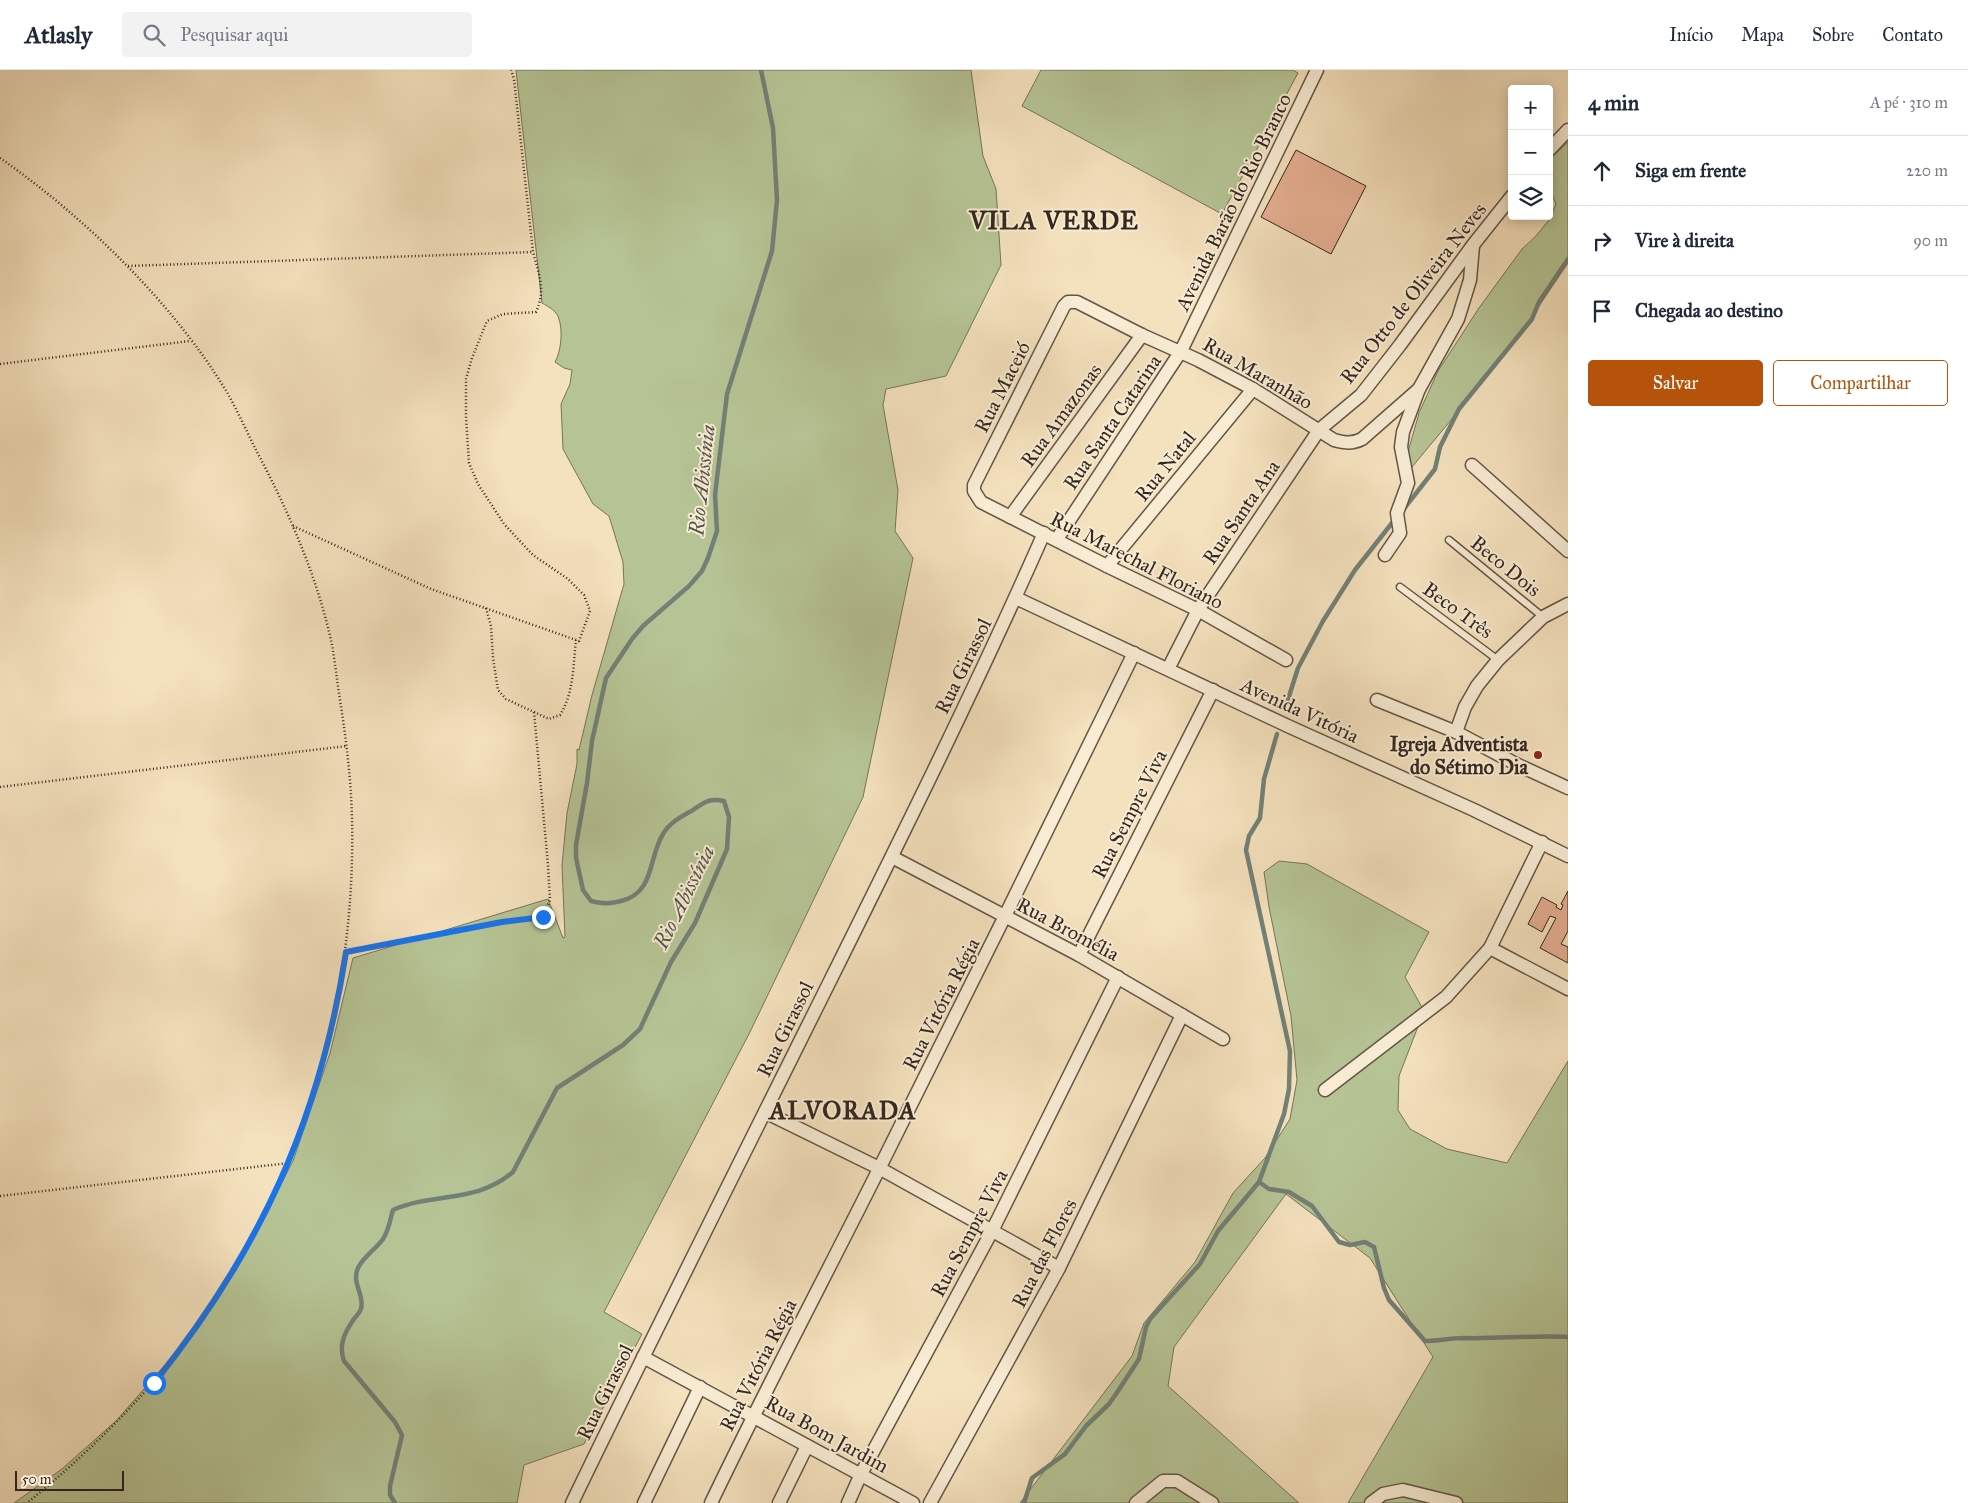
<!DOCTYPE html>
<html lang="pt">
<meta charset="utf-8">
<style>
body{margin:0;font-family:"IM FELL Great Primer",serif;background:#f2f2f3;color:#1f2937}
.controls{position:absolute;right:15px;top:15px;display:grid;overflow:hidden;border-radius:5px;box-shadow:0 2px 12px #0003}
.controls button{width:45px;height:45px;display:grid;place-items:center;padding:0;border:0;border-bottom:1px solid #e0e1e3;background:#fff;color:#1f2937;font:25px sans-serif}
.scale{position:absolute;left:15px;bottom:12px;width:109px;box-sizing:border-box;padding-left:5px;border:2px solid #34261f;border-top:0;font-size:14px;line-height:18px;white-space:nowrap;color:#34261f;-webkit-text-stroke:4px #f8ecd4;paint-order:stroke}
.stop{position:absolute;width:15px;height:15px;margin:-11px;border:4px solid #1a73e8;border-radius:50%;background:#fff}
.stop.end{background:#1a73e8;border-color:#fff;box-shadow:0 1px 5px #0008}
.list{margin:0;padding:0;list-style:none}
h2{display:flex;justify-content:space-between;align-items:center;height:65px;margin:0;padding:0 20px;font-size:21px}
h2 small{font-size:16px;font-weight:400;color:#747a83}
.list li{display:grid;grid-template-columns:32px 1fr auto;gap:15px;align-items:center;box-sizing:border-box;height:70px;padding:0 20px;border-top:1px solid #e0e1e3}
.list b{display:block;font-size:19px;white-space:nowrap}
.list em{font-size:16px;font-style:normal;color:#747a83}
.actions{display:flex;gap:10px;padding:15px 20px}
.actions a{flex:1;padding:11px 0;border:1px solid #b45309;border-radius:5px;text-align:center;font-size:18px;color:#b45309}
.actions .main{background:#b45309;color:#fff}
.icon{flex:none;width:28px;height:28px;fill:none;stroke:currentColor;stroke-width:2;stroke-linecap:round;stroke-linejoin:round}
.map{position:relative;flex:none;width:1568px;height:1433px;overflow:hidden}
header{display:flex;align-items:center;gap:30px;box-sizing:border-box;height:70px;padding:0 25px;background:#fff;border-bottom:1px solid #e0e1e3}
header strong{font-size:24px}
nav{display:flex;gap:28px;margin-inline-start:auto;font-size:18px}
.search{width:350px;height:45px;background:#f2f2f3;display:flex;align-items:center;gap:12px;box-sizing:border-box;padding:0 18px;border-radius:5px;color:#747a83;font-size:19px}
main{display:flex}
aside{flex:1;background:#fff}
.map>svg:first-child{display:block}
</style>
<header>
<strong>Atlasly</strong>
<div class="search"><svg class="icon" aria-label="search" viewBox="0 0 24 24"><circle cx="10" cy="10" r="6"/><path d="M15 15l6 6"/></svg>Pesquisar aqui</div>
<nav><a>Início</a><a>Mapa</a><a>Sobre</a><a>Contato</a></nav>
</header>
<main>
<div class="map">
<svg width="1568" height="1433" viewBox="0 0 1568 1433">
<rect width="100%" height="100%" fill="#f4e1bd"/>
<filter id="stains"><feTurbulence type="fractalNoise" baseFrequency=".004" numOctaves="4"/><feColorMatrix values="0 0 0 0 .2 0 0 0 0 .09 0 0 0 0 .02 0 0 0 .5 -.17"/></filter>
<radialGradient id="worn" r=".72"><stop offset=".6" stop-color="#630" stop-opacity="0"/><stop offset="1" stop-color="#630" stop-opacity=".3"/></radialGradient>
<g fill="#b6c495" stroke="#75755a">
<path d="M516,0h455l12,86 13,33 5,76 -55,111 -60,13 -3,16 15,85 -3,41 18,27 -50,239 -113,235 -146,280 38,22 -58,110 -60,21 -7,38h-503l48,-34 55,-49 74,-85 49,-72 53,-102 37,-108 23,-95 195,-59 15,39 2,-1 -3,-72 5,-52 10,-49v-15l2,1 13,-55 32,-111 -1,-22 -14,-46 -16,-12 -30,-55 -2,-45 9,-20 2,-14 -8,-2 -9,-6c6,-10 8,-31 4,-43 -2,-8 -10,-12 -17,-16z"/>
<polygon points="1041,0 1293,0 1298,3 1222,144 1022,36"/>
<polygon points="1568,72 1568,193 1531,248 1451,350 1412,397 1406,389 1419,343 1438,301 1479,238 1522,179 1536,166 1549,150 1556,134 1549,118 1549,90"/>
<polygon points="1279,791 1307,794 1429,862 1405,907 1424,941 1399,1006 1398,1040 1410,1059 1447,1079 1507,1093 1568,991 1568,1433 1348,1433 1433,1287 1370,1188 1286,1124 1174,1277 1168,1316 1299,1433 1020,1433 1132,1286 1144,1253 1195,1192 1233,1123 1265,1088 1290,1049 1297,1010 1291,946 1269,837 1264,802"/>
</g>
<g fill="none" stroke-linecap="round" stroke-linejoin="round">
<g stroke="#728177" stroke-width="4.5">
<polyline points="1403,440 1435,399 1440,377 1459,339 1532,249 1539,232 1568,189"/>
<polyline points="1285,639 1298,598 1323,551 1355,500 1392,453"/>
<path d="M1259,1112l10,7 20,3 23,14 27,36 11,3 15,-3 9,5 10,41 5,12 36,41c13,0 26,-3 39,-3 34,1 69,-3 104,-1"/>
<path d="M395,1433l-5,-8v-9l12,-51 -7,-13 -51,-61c-5,-14 -1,-26 8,-39 2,-4 7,-8 9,-13 4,-14 -10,-26 -3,-41 5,-11 18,-19 25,-29 6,-9 7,-19 10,-29 40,-18 83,-6 120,-38l44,-84 66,-43 17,-16 31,-67 24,-39 32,-74 2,-32 -5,-16c-14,-3 -20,1 -31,9 -11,6 -24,13 -30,24 -15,24 -8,59 -42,67 -13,3 -17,3 -30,0l-8,-11 -7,-32v-13l11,-62 5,-42 14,-63 26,-39 11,-13 46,-40 13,-15 6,-13 9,-27 -2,-36 12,-101 45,-143 5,-51 -4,-72 -12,-58"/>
<polyline points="1024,1433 1032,1408 1065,1384 1086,1356 1109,1334 1116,1324 1139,1289 1146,1257 1150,1249 1200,1194 1218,1161 1259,1112 1284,1044 1289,1019 1290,981 1246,780 1249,766 1260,748 1264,709 1277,664"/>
</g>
</g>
<g fill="#e5af92" stroke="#34261f">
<polygon points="1296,80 1366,116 1331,184 1261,147"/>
<polygon points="1568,821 1568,861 1561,874 1568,877 1568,893 1540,878 1556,848 1550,846 1542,862 1528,854 1542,827 1557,835 1556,837 1561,840 1563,835 1561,834"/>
</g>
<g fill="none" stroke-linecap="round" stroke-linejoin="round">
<defs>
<g id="lane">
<polyline points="1449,470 1543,547"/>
<polyline points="1400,517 1498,590"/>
</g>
<g id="street">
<polyline points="1549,80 1568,60"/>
<polyline points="1472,395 1568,481"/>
<polyline points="1010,447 1142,265"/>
<polyline points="1057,469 1181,281 1317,0"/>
<polyline points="1385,485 1400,463 1397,443 1408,413 1401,377 1403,362 1419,319 1458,249 1470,210 1473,176"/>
<polyline points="1107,496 1253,319"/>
<polyline points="1016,528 1290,657 1474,740 1568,786"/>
<path d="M1286,590l-88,-50 -91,-44 -126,-64 -7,-11v-6l90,-179 4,-4h9l65,33 56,25 55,29 81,51c11,3 18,4 28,-1l57,-50"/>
<polyline points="1168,599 1198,540 1319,360 1361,325 1400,275 1473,175 1512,126"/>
<polyline points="1377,630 1456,662 1518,695 1568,718"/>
<polyline points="1456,662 1465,637 1477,616 1498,590 1543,547 1568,534"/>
<polyline points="892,787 1079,885 1223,969"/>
<polyline points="1490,878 1568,919"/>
<polyline points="1079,885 1213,620"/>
<polyline points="1325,1020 1446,927 1490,878 1542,772"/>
<polyline points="765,1042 879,1098 1059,1198"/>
<polyline points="643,1287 913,1433"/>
<path d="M572,1433c84,-174 171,-347 257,-520 74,-149 148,-298 215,-450"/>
<polyline points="644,1433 700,1317"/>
<path d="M711,1433c54,-113 113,-224 169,-336 86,-171 170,-342 254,-514"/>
<polyline points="779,1433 807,1376"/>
<polyline points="848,1433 861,1404 992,1161 1118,907"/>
<polyline points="930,1433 1059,1198 1182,945"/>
<polyline points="1136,1433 1163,1411 1177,1411 1212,1433"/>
<polyline points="1371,1433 1383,1424 1403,1420 1456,1433"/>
</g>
</defs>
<use href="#lane" stroke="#645546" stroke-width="9"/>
<use href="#street" stroke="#645546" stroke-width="15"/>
<g stroke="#34261f" stroke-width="2.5" stroke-dasharray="1 2.5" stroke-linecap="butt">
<path d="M0,88c85,59 175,147 228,236 10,18 19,38 28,56 32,60 60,124 75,190 3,15 5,31 7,47 7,44 13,87 14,132 4,176 -46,353 -147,497 -50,71 -110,132 -178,187"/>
<polyline points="128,196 533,182 514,9 511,0"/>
<polyline points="0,294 190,271"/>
<path d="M293,456l138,63 148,52 11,-30 -6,-16 -16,-16 -35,-24 -29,-31 -26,-40 -9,-21 -3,-46v-38l6,-21 15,-37 16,-7 33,-2c10,-22 3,-38 -3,-60"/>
<path d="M486,538l5,18 2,32 5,32 8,9 43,20 11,-4c14,-22 13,-50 16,-75"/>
<polyline points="0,717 347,676"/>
<polyline points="346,882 502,852 543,847 550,830 548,795 534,642"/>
<polyline points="0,1126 289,1093"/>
</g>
<use href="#lane" stroke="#f8ecd4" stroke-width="6"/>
<use href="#street" stroke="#f8ecd4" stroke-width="12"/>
</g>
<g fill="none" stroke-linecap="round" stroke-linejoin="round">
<path stroke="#1a73e8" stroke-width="6" d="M154,1313c106,-132 166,-263 192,-431l156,-30 41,-5"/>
</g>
<circle fill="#8f2418" stroke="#f8ecd4" stroke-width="2" cx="1538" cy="685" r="5"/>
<g text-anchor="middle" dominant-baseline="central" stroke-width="4" stroke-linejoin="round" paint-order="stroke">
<g font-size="20" fill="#34261f" stroke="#f8ecd4">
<text transform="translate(1233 132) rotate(-64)">Avenida Barão do Rio Branco</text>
<text transform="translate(1413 223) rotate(-52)">Rua Otto de Oliveira Neves</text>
<text transform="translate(1258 303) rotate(30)">Rua Maranhão</text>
<text transform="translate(1002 317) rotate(-63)">Rua Maceió</text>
<text transform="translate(1061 345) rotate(-54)">Rua Amazonas</text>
<text transform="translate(1112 352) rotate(-56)">Rua Santa Catarina</text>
<text transform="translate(1165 396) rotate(-51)">Rua Natal</text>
<text transform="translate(1241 442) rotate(-56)">Rua Santa Ana</text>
<text transform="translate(1137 490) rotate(27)">Rua Marechal Floriano</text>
<text transform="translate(1506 496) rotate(39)">Beco Dois</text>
<text transform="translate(1458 540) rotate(36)">Beco Três</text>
<text transform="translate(963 596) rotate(-64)">Rua Girassol</text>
<text transform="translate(1300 640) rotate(25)">Avenida Vitória</text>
<text transform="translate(1129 744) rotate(-63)">Rua Sempre Viva</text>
<text transform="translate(1068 859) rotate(28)">Rua Bromélia</text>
<text transform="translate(941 934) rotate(-63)">Rua Vitória Régia</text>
<text transform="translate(785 959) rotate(-64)">Rua Girassol</text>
<text transform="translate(969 1163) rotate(-62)">Rua Sempre Viva</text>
<text transform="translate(1044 1183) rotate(-63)">Rua das Flores</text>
<text transform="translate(758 1295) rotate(-63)">Rua Vitória Régia</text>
<text transform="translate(605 1322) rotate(-64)">Rua Girassol</text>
<text transform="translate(827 1364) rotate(29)">Rua Bom Jardim</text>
</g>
<g font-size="20" font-weight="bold" fill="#34261f" stroke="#f8ecd4" text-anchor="end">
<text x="1528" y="674">Igreja Adventista<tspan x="1528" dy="23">do Sétimo Dia</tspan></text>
</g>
<g font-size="21" font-style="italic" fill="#53544b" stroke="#f8ecd4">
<text transform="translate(702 410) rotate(-84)">Rio Abissínia</text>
<text transform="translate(684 827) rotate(-64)">Rio Abissínia</text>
</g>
<g font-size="25" font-weight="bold" letter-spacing="1" fill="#34261f" stroke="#f8ecd4">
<text x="1054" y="150">VILA VERDE</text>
<text x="843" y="1040">ALVORADA</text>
</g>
</g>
<rect width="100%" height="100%" filter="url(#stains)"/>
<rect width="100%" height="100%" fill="url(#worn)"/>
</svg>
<div class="controls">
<button>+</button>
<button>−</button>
<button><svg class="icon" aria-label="layers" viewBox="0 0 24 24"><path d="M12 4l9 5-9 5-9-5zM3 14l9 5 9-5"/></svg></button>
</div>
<div class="scale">50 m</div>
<div class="stop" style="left:154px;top:1313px"></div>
<div class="stop end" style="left:543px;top:847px"></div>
</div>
<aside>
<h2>4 min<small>A pé · 310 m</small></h2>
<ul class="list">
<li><svg class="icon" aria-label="ahead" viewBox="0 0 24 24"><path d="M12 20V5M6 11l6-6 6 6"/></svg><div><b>Siga em frente</b></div><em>220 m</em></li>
<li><svg class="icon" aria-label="right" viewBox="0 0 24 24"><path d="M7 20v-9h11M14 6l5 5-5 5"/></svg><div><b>Vire à direita</b></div><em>90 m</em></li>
<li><svg class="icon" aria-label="arrive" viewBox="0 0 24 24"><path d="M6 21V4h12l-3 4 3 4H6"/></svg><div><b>Chegada ao destino</b></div></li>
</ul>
<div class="actions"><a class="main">Salvar</a><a>Compartilhar</a></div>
</aside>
</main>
